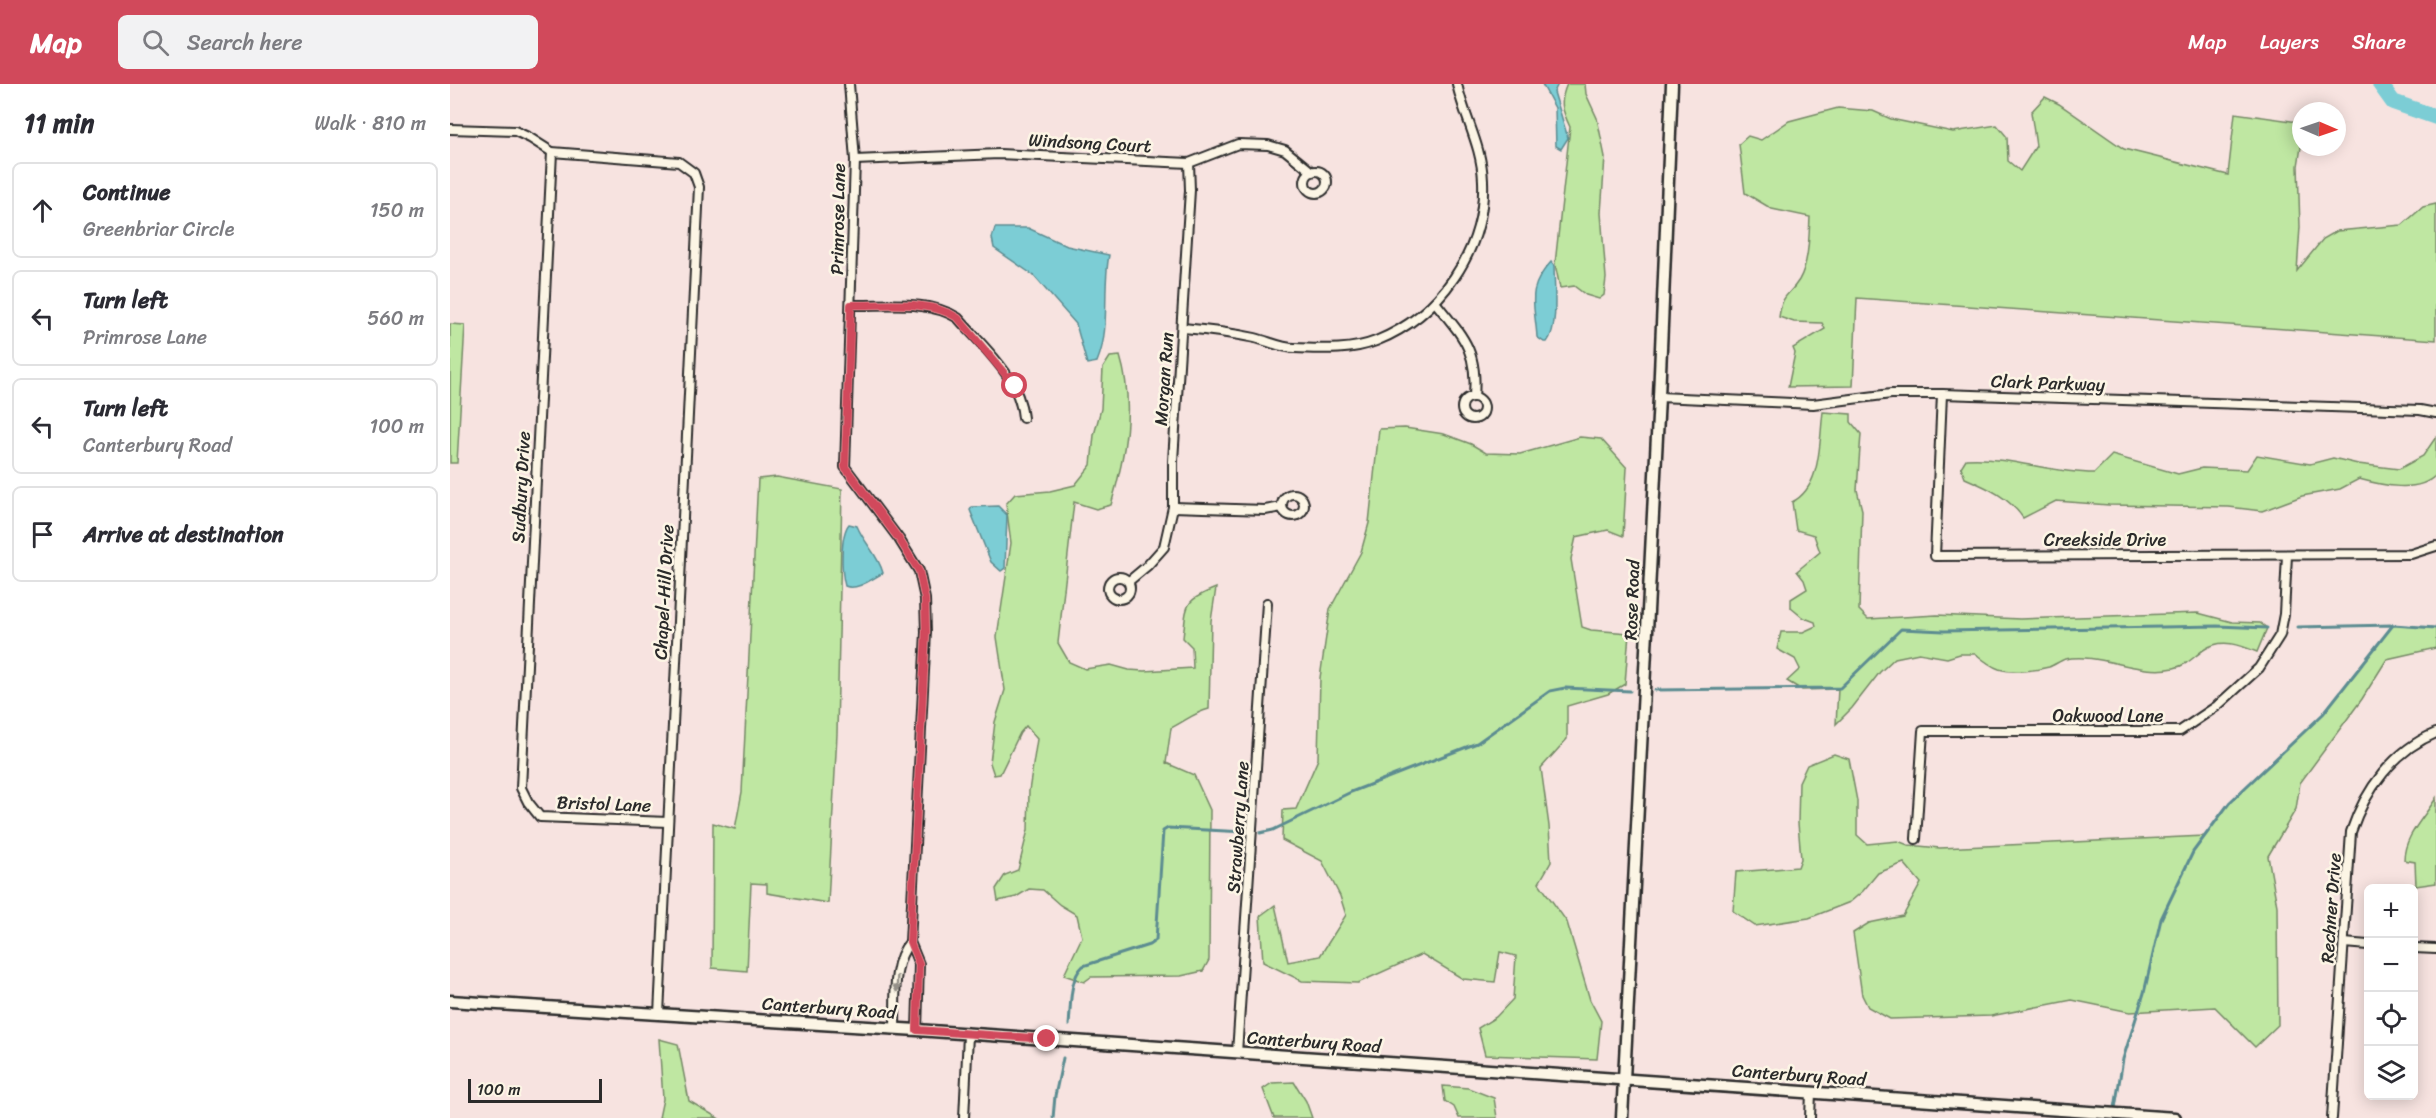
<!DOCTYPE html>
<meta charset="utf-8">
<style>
body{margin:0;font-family:Sriracha,sans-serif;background:#f2f2f3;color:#2b2b33}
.controls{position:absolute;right:18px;bottom:18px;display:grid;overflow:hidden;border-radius:9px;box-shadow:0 3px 15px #0003}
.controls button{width:54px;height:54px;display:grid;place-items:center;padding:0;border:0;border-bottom:2px solid #e1e1e2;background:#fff;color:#2b2b33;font:30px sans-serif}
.compass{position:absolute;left:1842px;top:18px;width:54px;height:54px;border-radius:50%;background:#fff;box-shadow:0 3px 15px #0003;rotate:92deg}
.scale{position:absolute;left:18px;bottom:15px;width:134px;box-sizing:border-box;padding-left:6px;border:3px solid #2b2b2b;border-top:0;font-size:16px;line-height:21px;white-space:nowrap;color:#2b2b2b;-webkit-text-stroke:4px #fcf5e5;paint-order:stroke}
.stop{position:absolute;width:18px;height:18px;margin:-14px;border:4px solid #d1495b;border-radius:50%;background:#fff}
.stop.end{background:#d1495b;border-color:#fff;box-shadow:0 2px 6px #0008}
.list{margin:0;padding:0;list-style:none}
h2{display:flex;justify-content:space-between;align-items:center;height:78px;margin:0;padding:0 24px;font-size:26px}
h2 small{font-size:20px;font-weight:400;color:#7c7c81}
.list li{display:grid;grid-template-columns:39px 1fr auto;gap:18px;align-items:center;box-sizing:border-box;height:96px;margin:0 12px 12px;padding:0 12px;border:2px solid #e1e1e2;border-radius:9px}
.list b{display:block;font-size:22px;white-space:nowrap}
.list p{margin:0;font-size:20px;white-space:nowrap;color:#7c7c81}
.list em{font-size:20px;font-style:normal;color:#7c7c81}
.icon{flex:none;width:33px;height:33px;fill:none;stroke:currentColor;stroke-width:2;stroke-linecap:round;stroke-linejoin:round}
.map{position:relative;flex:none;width:1986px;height:1034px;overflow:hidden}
header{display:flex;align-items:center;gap:36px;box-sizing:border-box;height:84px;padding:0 30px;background:#d1495b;color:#fff}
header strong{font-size:28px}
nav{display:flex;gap:33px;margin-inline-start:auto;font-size:21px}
.search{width:420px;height:54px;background:#f2f2f3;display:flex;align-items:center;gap:15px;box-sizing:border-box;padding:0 21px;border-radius:9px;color:#7c7c81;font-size:22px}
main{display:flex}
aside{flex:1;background:#fff}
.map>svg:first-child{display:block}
</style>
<header>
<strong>Map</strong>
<div class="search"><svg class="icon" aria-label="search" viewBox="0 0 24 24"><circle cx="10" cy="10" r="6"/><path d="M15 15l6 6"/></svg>Search here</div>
<nav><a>Map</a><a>Layers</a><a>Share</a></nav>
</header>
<main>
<aside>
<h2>11 min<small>Walk · 810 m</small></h2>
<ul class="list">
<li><svg class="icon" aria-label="ahead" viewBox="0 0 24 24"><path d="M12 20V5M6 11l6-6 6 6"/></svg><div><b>Continue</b><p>Greenbriar Circle</p></div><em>150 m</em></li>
<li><svg class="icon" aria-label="left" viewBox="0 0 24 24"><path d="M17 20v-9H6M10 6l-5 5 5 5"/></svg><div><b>Turn left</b><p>Primrose Lane</p></div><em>560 m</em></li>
<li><svg class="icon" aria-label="left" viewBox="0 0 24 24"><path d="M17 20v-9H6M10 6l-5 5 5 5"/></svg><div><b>Turn left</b><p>Canterbury Road</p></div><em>100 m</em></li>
<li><svg class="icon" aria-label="arrive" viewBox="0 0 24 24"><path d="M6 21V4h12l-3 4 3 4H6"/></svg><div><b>Arrive at destination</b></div></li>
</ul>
</aside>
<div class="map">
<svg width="1986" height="1034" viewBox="0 0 1986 1034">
<rect width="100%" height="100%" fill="#f7e3e0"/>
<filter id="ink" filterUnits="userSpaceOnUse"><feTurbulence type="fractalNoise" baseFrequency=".0167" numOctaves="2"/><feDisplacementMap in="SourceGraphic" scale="12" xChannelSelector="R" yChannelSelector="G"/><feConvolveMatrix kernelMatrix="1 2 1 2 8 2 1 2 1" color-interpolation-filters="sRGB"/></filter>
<g filter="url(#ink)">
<g fill="#bfe7a2" stroke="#758966" stroke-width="1.5">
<path d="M1117,0h18l1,10 11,24 8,39 -4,56 5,65 -2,17 -5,4 -13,-4 -12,-9 -14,2 -5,-24 15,-137c-8,-17 -11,-25 -3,-43z"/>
<path d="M1595,13l14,7 65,45 104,26 7,-62 63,9 3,2v23l-3,19 2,61 -3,44 26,-32 14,-8 65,-6 21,-18 13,-3v136l-579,-42 -4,88 -65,1 7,-34 -2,-5 32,-19 -3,-6 -28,-1 -15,-5c4,-26 8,-18 20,-37 10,-17 10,-44 11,-63l-38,-8 -27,-16 -6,-49 9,-8 13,4 28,-19 49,-13 35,3 18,8 62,13 44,-7 10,12 1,24 12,10 16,-25 -5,-34z"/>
<polygon points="0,240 15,241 7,379 0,379"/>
<path d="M670,272c15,49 5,101 -9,149l-15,4 -22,-7 -16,141 11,19 16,7 26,-4 18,5 15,1 49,-3 -1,-21 -9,-9c4,-34 0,-37 33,-50l-5,33 -2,88c-14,3 -25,13 -38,19l-5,35 28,12 16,35 -1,150 -6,11 -22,5 -90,1 -7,5 -20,-7 18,-38 -5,-22 -17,-10 -17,-15 -14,-1 -13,8 -18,4 -2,-12 9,-14 13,-5 10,-40 1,-39 8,-52 -11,-13 -6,7 -20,41 -6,1 -4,-12 5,-41 10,-32 -8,-53 14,-94 -5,-39 9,-10 35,-3 25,-6 16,-20 3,-30 7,-26 2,-41 7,-11z"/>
<path d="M1373,328l28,2v8l10,12 -4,56 5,20 -3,100 9,9 69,-4 83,4 178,-6 34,9 28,1 7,5 -10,24c-17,-7 -35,-14 -52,-3 -11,7 -17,16 -31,19 -37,8 -74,-16 -109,-9 -5,2 -11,6 -16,8 -15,4 -36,6 -50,2 -9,-3 -16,-9 -23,-15h-16l-13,4 -28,-5 -24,5 -15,14 -28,36 -16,16 2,-35 -36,1 -15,-9 13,-12 -5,-10 -18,-10 4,-17h22l13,-6 -1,-4 -13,-5 -11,-9v-9l16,-10 -3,-9 -7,-9 23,-19 -6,-17 -18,-5 -4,-28c30,-15 27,-60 31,-90z"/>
<polygon points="955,344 994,350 1021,360 1036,369 1070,370 1130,353 1151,355 1177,384 1173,452 1158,446 1126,453 1121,475 1132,543 1141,546 1179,549 1175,600 1158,610 1117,622 1117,655 1091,684 1099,742 1101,778 1089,799 1117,838 1140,916 1151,937 1147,975 1035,971 1028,944 1046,933 1063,915 1066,872 1050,868 1045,898 1013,895 972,870 908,899 852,897 813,878 810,832 825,821 838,878 870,872 896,831 890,812 872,777 832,756 833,726 846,725 868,675 870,594 880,525 911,468 919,439 929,345"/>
<path d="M1986,353v38c-18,19 -55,10 -77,4l-19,10 -38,7 -40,15 -33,-4 -120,-2 -53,-4 -33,17c-14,-21 -35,-30 -58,-40l-4,-11 5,-8c43,-3 84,14 128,14l18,-18 66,19 24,-6 45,2 10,-15 53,9 23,-6 25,6 41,5 24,-13z"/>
<polygon points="327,393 392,405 387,650 378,819 317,809 317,800 301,799 297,887 262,884 263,739 285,745 292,708 308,395"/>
<polygon points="1943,541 1986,544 1986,564 1937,575 1912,615 1850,699 1846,725 1818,772 1827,822 1828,941 1805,963 1765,923 1680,928 1622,916 1541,932 1440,935 1418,923 1412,911 1403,849 1419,839 1453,832 1471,799 1454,779 1428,789 1413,807 1400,818 1359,834 1305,842 1283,827 1286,788 1348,783 1351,775 1348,739 1349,698 1357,681 1384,670 1399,675 1407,717 1407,751 1417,760 1448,757 1458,761 1490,764 1755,752 1780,718 1873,630"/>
<path d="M1986,714v85l-20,3 -1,-24 -11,-2c0,-24 20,-42 32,-62z"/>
<polygon points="209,955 228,960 239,1017 268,1034 209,1034 213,1015"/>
<polygon points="844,998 856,1017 862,1034 824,1034 813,1005 822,999"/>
<polygon points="993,1002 1018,1004 1044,1014 1047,1034 1009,1034 1004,1023 995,1017"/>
</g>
<g fill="#7ccdd5" stroke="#5c8c91" stroke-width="1.5">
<polygon points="1092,0 1108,0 1104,8 1118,54 1111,65 1106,62 1105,24"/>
<path d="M545,144h33l39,18 42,9c-7,35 2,74 -12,107l-10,2 -11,-40 -43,-49 -39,-27 -2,-10z"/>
<path d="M1101,178l3,4c0,20 5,61 -7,76h-3l-7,-5c-2,-33 -12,-47 14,-75z"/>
<polygon points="548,422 557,431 555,484 551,487 541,478 520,426 522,423"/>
<path d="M399,440l8,2c7,17 22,30 26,47 -11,6 -26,18 -38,13 -4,-14 -5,-51 4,-62z"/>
</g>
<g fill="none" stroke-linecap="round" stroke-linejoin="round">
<g stroke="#5c8c91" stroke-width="3">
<polyline points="1848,543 1943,541 1986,544"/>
<polyline points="1205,606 1390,604 1451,545 1494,547 1767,542 1817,544"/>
<polyline points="810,749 823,746 901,708 1027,659 1100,607 1115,604 1180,607"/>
<path d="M619,941c2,-19 0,-46 14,-59l66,-21 7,-5 7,-109 5,-3 77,4"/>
<polyline points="1665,1024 1673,975 1694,909 1711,835 1743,768 1780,718 1873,630 1943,541"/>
<polyline points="603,1034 605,1012 613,974"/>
</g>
<polyline stroke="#7ccdd5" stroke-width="16" points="1930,0 1943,18 1986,33"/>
<defs>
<g id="street">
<polyline points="399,0 405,76 395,383 449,455 469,487 475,515 476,548 460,858 469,880 467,946"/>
<polyline points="0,45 65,47 80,54 102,68 229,78 244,89 249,103 209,930"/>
<polyline points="102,68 71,704 78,718 90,733 218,738"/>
<polyline points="405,76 549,70 739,79 788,60 818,61 835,66 862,88"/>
<circle cx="866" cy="98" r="11"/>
<path d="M985,218c28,35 43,48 39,95"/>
<path d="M401,221c34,1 78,-6 107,13 26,30 62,60 65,100"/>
<path d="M733,244c24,2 48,5 72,10 13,3 26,10 40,10 26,1 56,3 81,-7 63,-25 110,-91 107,-160 -1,-35 -19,-64 -26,-97"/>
<polyline points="1492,310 1485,472 1961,470 1986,462"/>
<circle cx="1023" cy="324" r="11"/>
<polyline points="1209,313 1363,320 1441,310 1492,310 1970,326 1986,329"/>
<circle cx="843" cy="421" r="11"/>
<polyline points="723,423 815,426 832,423"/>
<circle cx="669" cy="504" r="11"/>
<polyline points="679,497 697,482 714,463 723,423 723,377 740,106 739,79"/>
<polyline points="1466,755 1473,647 1730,647 1767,622 1809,584 1830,551 1834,530 1837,471"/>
<polyline points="1894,859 1918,861"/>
<polyline points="1964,864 1986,865"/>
<path d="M445,945c1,-27 -4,-66 15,-87"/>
<polyline points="787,969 817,519"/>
<polyline points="514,1034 518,951"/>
<polyline points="1360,1034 1361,1008"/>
<path d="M1882,1034l19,-286c14,-42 43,-82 85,-99"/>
</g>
<g id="secondary">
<polyline points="0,917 467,946 1725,1034"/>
<polyline points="1172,1034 1209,313 1222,0"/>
</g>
</defs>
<use href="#street" stroke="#2b2b2b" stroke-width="12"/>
<use href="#secondary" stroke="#2b2b2b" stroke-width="15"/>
<use href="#street" stroke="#fcf5e5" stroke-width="8"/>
<use href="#secondary" stroke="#fcf5e5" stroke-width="10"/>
</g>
<defs><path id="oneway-solid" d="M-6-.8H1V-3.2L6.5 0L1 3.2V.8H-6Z" transform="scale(1.5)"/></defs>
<use fill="#949088" href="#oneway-solid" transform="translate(447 900) rotate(93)"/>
</g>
<g fill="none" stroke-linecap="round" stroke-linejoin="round" filter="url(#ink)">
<path stroke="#d1495b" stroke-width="8" d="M565,302l-57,-68c-29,-19 -73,-12 -107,-13l-6,162 54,72 20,32 6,28 1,33 -16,310 9,22 -2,66 130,9"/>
</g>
<g text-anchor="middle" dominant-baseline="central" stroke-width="5" stroke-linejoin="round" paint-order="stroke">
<g font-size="18" fill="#2b2b2b" stroke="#fcf5e5">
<text transform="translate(640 59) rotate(3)">Windsong Court</text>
<text transform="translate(388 135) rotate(-89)">Primrose Lane</text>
<text transform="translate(714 295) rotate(-86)">Morgan Run</text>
<text transform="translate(1598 299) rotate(2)">Clark Parkway</text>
<text transform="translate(71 403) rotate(-87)">Sudbury Drive</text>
<text x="1655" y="456">Creekside Drive</text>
<text transform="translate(214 508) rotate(-87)">Chapel-Hill Drive</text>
<text transform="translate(1182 516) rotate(-88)">Rose Road</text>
<text x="1658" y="632">Oakwood Lane</text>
<text transform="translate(154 720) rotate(2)">Bristol Lane</text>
<text transform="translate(788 743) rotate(-86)">Strawberry Lane</text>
<text transform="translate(1881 824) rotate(-86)">Rechner Drive</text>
<text transform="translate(379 924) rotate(4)">Canterbury Road</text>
<text transform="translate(864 958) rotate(4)">Canterbury Road</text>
<text transform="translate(1349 991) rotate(4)">Canterbury Road</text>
</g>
</g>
</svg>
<div class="controls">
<button>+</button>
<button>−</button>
<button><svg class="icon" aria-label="locate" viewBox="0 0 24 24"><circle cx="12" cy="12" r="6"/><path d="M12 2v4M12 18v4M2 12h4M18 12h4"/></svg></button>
<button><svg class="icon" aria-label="layers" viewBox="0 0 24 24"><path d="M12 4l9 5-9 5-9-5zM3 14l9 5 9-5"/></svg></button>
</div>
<svg class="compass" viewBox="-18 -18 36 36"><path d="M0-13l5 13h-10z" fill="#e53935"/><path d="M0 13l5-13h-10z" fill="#7c7c81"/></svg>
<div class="scale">100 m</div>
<div class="stop" style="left:565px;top:302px"></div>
<div class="stop end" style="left:597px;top:955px"></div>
</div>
</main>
